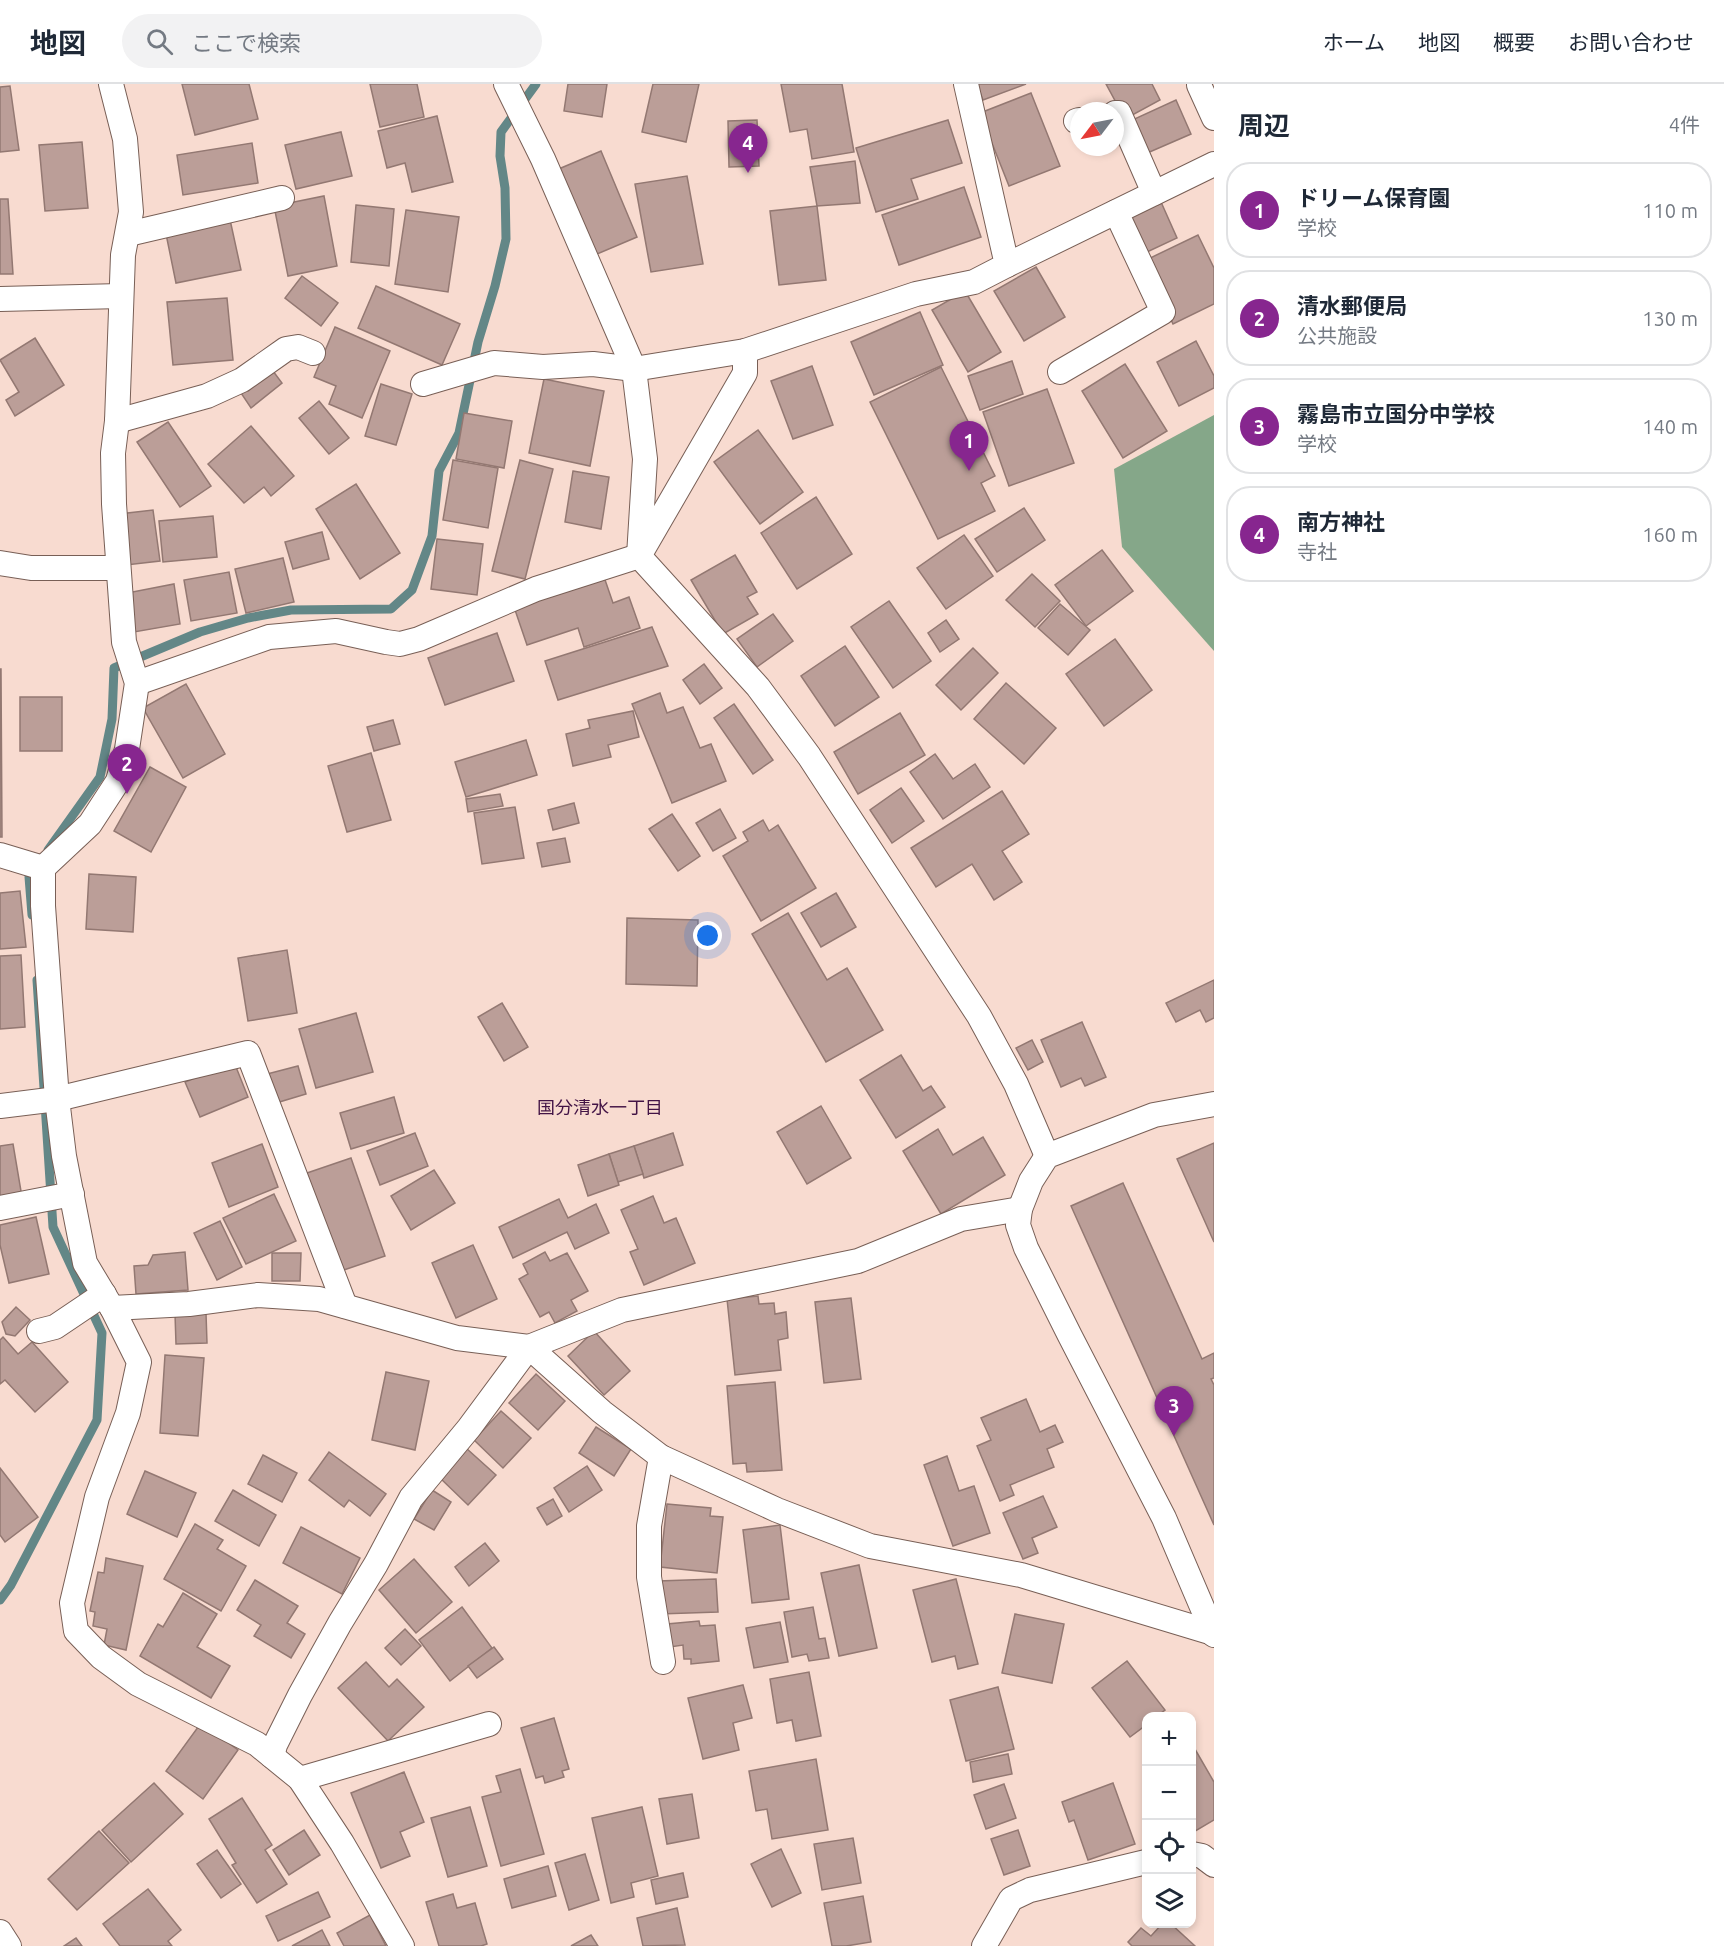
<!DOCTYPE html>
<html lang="ja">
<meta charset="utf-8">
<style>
body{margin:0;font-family:Ubuntu,"Noto Sans JP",sans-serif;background:#f2f2f3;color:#1f2937}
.controls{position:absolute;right:18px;bottom:18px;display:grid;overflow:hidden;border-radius:12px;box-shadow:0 3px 9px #0003}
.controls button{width:54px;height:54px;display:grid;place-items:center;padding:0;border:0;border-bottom:2px solid #e0e1e3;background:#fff;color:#1f2937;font:30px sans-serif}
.compass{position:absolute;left:1070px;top:18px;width:54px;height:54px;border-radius:50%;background:#fff;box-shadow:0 3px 9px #0003;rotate:238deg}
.you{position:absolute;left:708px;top:852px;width:21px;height:21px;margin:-15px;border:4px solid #fff;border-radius:50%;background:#1a73e8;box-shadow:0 0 0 9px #1a73e833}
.badge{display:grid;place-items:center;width:39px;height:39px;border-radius:50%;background:#87268f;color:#fff;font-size:20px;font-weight:700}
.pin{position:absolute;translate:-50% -50px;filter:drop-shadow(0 2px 3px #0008)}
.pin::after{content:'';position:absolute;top:32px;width:21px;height:18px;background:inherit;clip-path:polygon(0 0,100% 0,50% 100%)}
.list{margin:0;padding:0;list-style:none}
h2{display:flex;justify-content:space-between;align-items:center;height:78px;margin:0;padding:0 24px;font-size:26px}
h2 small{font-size:20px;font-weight:400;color:#747a83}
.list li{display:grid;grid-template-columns:39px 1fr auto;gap:18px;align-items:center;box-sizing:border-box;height:96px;margin:0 12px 12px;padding:0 12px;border:2px solid #e0e1e3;border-radius:24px}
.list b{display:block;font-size:22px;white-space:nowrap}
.list p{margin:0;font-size:20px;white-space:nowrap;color:#747a83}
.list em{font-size:20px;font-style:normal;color:#747a83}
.icon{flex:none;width:33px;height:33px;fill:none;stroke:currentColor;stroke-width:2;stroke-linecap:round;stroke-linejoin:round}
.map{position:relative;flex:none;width:1214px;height:1862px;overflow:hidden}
header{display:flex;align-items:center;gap:36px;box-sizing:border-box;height:84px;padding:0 30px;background:#fff;border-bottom:2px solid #e0e1e3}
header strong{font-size:28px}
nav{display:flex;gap:33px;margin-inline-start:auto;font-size:21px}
.search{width:420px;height:54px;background:#f2f2f3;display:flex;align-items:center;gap:15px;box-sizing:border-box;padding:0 21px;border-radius:33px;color:#747a83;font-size:22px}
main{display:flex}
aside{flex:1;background:#fff}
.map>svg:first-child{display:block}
</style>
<header>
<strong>地図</strong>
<div class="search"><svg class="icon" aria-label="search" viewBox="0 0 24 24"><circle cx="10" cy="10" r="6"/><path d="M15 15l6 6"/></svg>ここで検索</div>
<nav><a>ホーム</a><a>地図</a><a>概要</a><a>お問い合わせ</a></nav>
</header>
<main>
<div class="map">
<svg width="1214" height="1862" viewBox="0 0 1214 1862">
<rect width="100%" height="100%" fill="#f8dbd0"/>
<polygon fill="#85a789" points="1214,331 1214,567 1122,463 1114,385"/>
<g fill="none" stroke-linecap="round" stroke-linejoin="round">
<g stroke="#638787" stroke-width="9">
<polyline points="48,766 100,693 112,635 114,584 200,548 248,534 291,526 391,525 412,506 432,452 439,387 459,349 478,258 495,202 506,155 505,104 500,72 501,48 536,0"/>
<polyline points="32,831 29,793 35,784"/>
<polyline points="0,1516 11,1501 97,1336 102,1249 53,1143 37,896"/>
</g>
</g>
<g fill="#bb9e98" stroke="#937872" stroke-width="1.5">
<polygon points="182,0 249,0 258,35 195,51"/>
<polygon points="370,0 417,0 424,33 380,43"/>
<polygon points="568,0 607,0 602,33 564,27"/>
<polygon points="653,0 699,0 686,58 642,48"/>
<polygon points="781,0 842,0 854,68 812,75 807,45 790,48"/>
<polygon points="977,0 1026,0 983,16"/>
<polygon points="1106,0 1152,0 1160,16 1125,35"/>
<polygon points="10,2 19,66 0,68 0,3"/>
<polygon points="1031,9 1060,82 1009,102 980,29"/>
<polygon points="1176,16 1191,50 1145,70 1130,37"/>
<polygon points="437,32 453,98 412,108 405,79 387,84 378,47"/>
<polygon points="757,36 759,82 729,83 728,37"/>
<polygon points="948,36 962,79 911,95 918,115 876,128 856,64"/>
<polygon points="341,48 352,92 296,105 285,61"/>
<polygon points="82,58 88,124 45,127 39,61"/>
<polygon points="252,59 258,99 183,111 177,71"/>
<polygon points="601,67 637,153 590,173 554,87"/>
<polygon points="855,77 860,119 817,122 810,83"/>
<polygon points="687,92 703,180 651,188 635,100"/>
<polygon points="964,103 981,153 899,181 882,131"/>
<polygon points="324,112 337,182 288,192 274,122"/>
<polygon points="0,115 8,115 13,190 0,190"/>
<polygon points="1161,118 1177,154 1147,168 1130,132"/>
<polygon points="356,121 394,125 389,182 351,178"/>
<polygon points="817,122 826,196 779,201 770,127"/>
<polygon points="406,126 459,133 448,208 395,200"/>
<polygon points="229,131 241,186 176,199 165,145"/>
<polygon points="1198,151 1214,184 1214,220 1173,240 1144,177"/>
<polygon points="1036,183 1065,233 1024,257 994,207"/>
<polygon points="302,192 338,219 321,242 285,214"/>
<polygon points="376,202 460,240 442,281 358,244"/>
<polygon points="965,207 1001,268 968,288 932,226"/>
<polygon points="227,214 233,276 173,281 167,218"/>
<polygon points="920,228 943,281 874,311 851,258"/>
<polygon points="335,243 390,267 362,334 329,320 336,302 314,293"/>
<polygon points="35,254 64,301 15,332 6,316 19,308 0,276"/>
<polygon points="1196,257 1214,292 1214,304 1179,322 1157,278"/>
<polygon points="1012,277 1023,310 980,326 968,292"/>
<polygon points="1125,280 1167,347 1123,374 1082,307"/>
<polygon points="812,282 833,341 793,355 771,297"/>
<polygon points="270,283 282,299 251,324 239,306"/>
<polygon points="941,283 995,392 981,399 995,427 938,455 870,318"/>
<polygon points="544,295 604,307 590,382 529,369"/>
<polygon points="381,300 412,310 396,361 365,352"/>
<polygon points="1047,305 1074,379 1009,402 983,328"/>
<polygon points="319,317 349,354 329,370 299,334"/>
<polygon points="464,329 512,337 504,384 456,375"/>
<polygon points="168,338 211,402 180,423 137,358"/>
<polygon points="251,342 294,392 271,412 264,403 244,419 208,380"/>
<polygon points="758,346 803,408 760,440 714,378"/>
<polygon points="453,376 498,384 488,444 443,436"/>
<polygon points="520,376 553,385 525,495 492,487"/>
<polygon points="573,387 609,393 601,445 565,438"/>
<polygon points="356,400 400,469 360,495 316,425"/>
<polygon points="816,413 852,470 797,505 761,449"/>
<polygon points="1024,424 1045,456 997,488 975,455"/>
<polygon points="153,426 160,477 126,481 119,430"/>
<polygon points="213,432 217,473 163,478 159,437"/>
<polygon points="322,448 329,475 293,485 285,458"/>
<polygon points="964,451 993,492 946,525 917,484"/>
<polygon points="437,455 483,460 477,511 431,505"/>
<polygon points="1102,466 1133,507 1086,542 1055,501"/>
<polygon points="735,471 757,508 747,513 758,530 723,550 691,496"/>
<polygon points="283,474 294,518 246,529 235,485"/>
<polygon points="229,488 237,529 191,537 184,496"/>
<polygon points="603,490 613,519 629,513 640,544 584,563 578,544 527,561 513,520"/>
<polygon points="1032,490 1060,517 1035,543 1006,516"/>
<polygon points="174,500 180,540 134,548 127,509"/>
<polygon points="889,517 931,577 893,604 851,543"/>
<polygon points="1060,520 1090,546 1068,571 1038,544"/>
<polygon points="773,530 793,557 757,583 737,555"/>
<polygon points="946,536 959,555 940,568 928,549"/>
<polygon points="652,543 668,582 558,616 545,577"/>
<polygon points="497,549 514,597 445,621 428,574"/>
<polygon points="1115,555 1152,606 1104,642 1066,590"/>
<polygon points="845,562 879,613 835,642 801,592"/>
<polygon points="973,564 998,589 961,626 936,601"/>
<polygon points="704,580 722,604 700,620 683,596"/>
<polygon points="0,585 1,585 2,753 0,753"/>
<polygon points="1006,599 1056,644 1024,680 974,635"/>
<polygon points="186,600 225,670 183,694 143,624"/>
<polygon points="660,609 667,629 683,623 700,664 711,660 726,697 672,719 632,620"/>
<rect x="20" y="613" width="42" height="54"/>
<polygon points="734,620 773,676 753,690 714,634"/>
<polygon points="633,627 639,653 608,661 611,673 573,682 566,650 590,644 588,636"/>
<polygon points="900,629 925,671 858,710 834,668"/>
<polygon points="393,636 400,660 374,667 367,643"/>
<polygon points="526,656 537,691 466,713 455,678"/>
<polygon points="371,669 391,736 347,748 328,682"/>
<polygon points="935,670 953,695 975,680 990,703 943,735 910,688"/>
<polygon points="150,683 186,703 151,768 114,747"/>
<polygon points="901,704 924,737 892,759 870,726"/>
<polygon points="1002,707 1029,750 1002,767 1022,798 994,816 972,780 936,803 911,764"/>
<polygon points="500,710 503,722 468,728 466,715"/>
<polygon points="574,719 579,739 553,746 548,726"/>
<polygon points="515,723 524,774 482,780 474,729"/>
<polygon points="720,725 736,754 713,767 696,739"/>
<polygon points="672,730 700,772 678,787 649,745"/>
<polygon points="763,736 769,747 778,741 816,804 761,837 723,772 748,757 743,748"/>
<polygon points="565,754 570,778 542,783 537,759"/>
<polygon points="89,790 136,793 133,848 86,845"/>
<polygon points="20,807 26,863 0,865 0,809"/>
<polygon points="836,809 856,843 821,863 801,829"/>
<polygon points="788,829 827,896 847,884 883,946 826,978 752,850"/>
<polygon points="627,834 698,836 697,902 626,900"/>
<polygon points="287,866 297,929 248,937 238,874"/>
<polygon points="21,871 25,943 0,945 0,872"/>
<polygon points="1214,896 1214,934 1206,938 1200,926 1176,938 1166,919"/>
<polygon points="502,919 528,963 504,977 478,933"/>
<polygon points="356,929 373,988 316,1004 299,945"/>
<polygon points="1082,938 1106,993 1085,1002 1081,994 1061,1003 1041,956"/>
<polygon points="1032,956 1043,978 1028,986 1016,964"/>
<polygon points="901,971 923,1007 931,1002 945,1023 896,1054 860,996"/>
<polygon points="234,978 248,1013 200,1033 185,998"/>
<polygon points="298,982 306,1010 276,1019 267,990"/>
<polygon points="394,1013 404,1049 351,1065 340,1029"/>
<polygon points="821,1022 851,1074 807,1100 777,1048"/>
<polygon points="938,1045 953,1071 983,1053 1005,1091 941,1130 903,1067"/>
<polygon points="415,1049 428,1082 380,1101 367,1067"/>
<polygon points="673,1049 683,1081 644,1094 634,1062"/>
<polygon points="1214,1059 1214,1158 1177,1075"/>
<polygon points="13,1060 22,1113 0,1116 0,1062"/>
<polygon points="262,1060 278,1103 229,1123 212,1079"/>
<polygon points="634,1062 643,1090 618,1098 609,1070"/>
<polygon points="609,1070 619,1101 588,1112 578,1081"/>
<polygon points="351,1074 385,1172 338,1188 304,1090"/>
<polygon points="434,1086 455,1119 411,1146 391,1112"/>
<polygon points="1123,1099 1202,1275 1214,1269 1214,1294 1211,1295 1214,1301 1214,1441 1071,1122"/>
<polygon points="274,1110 296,1157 246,1180 223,1134"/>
<polygon points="653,1112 664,1139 676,1134 695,1179 644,1201 630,1168 638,1165 621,1126"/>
<polygon points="559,1115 568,1134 596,1120 609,1149 575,1165 567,1148 513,1174 499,1143"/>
<polygon points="36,1133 49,1190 9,1199 0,1161 0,1141"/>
<polygon points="220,1137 242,1183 217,1196 194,1149"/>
<polygon points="473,1161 497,1215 456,1234 432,1179"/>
<polygon points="185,1168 188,1206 136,1210 134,1182 148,1181 153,1171"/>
<polygon points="545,1168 550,1177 567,1169 588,1207 571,1216 577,1227 555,1239 549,1228 540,1233 519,1195 528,1190 523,1180"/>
<polygon points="272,1169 301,1169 300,1197 272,1197"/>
<polygon points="758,1212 759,1220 774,1219 775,1230 786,1228 788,1254 778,1256 781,1286 735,1291 727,1215"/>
<polygon points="851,1214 861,1295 824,1299 815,1218"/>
<polygon points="16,1223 30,1236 15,1252 6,1250 2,1238"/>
<polygon points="206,1229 207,1259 176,1260 175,1230"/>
<polygon points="594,1247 630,1287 604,1311 568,1272"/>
<polygon points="3,1253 18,1270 32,1258 68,1298 35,1328 5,1296 0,1300 0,1256"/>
<polygon points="165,1271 204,1274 198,1352 160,1349"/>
<polygon points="386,1288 429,1297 415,1366 372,1356"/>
<polygon points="536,1290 565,1317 538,1346 509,1319"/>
<polygon points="775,1298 782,1386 747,1388 746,1379 733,1380 727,1302"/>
<polygon points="1026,1315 1040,1348 1055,1341 1063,1358 1047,1365 1054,1383 1010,1401 1014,1411 1000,1417 977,1362 991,1356 981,1334"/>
<polygon points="501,1327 531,1354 503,1384 474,1356"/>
<polygon points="596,1343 631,1365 614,1392 579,1369"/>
<polygon points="466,1364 496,1391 468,1421 439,1393"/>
<polygon points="329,1368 386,1410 370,1432 349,1416 344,1423 309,1396"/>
<polygon points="263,1371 297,1389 282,1418 248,1400"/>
<polygon points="947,1372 959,1407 974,1402 990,1449 953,1462 924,1381"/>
<polygon points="587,1382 602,1406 569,1428 554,1404"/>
<polygon points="0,1384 38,1433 5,1458 0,1451"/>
<polygon points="145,1387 196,1409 177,1453 127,1430"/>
<polygon points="233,1406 276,1431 259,1462 215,1437"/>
<polygon points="432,1406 451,1418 434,1446 414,1435"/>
<polygon points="1043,1412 1057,1443 1032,1454 1038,1469 1023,1475 1003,1429"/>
<polygon points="553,1415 562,1432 547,1441 537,1424"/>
<polygon points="667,1420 711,1424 710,1432 723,1433 717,1489 660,1483"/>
<polygon points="195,1440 223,1456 217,1465 246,1482 221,1527 164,1495"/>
<polygon points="780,1441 789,1515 752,1519 743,1446"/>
<polygon points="301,1443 360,1474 342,1510 283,1479"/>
<polygon points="485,1459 499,1477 469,1502 455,1483"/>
<polygon points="106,1474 143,1482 126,1566 104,1561 107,1545 93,1542 95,1528 90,1527 98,1488 104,1489"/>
<polygon points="414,1475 452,1518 416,1549 379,1506"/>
<polygon points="859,1481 877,1564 839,1572 821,1489"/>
<polygon points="716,1495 718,1528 659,1530 658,1497"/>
<polygon points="956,1495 978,1580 958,1585 955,1572 932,1578 913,1506"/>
<polygon points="255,1496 298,1522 287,1539 305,1550 291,1574 254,1552 261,1541 237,1526"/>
<polygon points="183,1509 217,1530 197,1563 230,1582 211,1614 140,1572 158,1540 163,1543"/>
<polygon points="462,1523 492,1564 450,1597 419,1556"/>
<polygon points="813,1523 819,1555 825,1554 829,1574 809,1577 807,1570 792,1573 784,1528"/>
<polygon points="1015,1530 1064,1540 1052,1599 1002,1589"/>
<polygon points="699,1537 700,1542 715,1541 719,1577 691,1580 691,1575 684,1575 683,1561 670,1563 667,1540"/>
<polygon points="780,1538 788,1578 754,1584 746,1544"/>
<polygon points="405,1545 421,1562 401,1581 385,1564"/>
<polygon points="494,1563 503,1575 477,1594 468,1582"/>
<polygon points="1127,1577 1165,1626 1157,1632 1146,1632 1146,1641 1130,1653 1092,1604"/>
<polygon points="366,1578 389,1603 397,1595 424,1623 388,1657 338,1604"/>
<polygon points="809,1588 821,1652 796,1657 792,1636 777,1639 770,1595"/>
<polygon points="743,1601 752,1634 733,1639 739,1666 703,1675 688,1614"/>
<polygon points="998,1603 1014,1665 966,1677 950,1616"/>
<polygon points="554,1634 569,1685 562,1687 564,1693 545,1699 543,1692 536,1694 521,1644"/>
<polygon points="201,1639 238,1666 203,1715 166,1687"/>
<polygon points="1192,1660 1214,1698 1214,1736 1192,1749"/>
<polygon points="1008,1670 1012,1690 973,1698 970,1678"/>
<polygon points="816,1675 828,1746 772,1755 767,1725 756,1727 749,1687"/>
<polygon points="520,1685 544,1770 501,1782 482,1713 501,1708 496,1692"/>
<polygon points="404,1688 424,1738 400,1748 410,1772 381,1784 351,1709"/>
<polygon points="154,1699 183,1730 131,1778 102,1746"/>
<polygon points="1113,1699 1135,1760 1088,1776 1074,1736 1069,1738 1062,1718"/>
<polygon points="1004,1700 1016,1734 986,1745 974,1711"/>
<polygon points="692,1710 699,1754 667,1760 659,1715"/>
<polygon points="242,1714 272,1761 265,1766 287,1800 257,1819 232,1781 236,1779 209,1735"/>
<polygon points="470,1723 487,1782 448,1793 431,1734"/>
<polygon points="642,1723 658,1792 631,1799 634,1813 611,1819 592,1734"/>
<polygon points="304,1746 320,1771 289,1791 273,1766"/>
<polygon points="1018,1746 1030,1782 1004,1791 991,1755"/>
<polygon points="99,1747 129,1779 77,1826 48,1795"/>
<polygon points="853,1754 861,1799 822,1806 814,1760"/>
<polygon points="781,1765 801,1809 772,1823 751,1780"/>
<polygon points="217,1766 241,1800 221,1814 197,1780"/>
<polygon points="585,1770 599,1816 569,1826 555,1779"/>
<polygon points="548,1782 556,1812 512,1824 504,1795"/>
<polygon points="683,1789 688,1813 656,1820 651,1796"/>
<polygon points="148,1805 181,1846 168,1857 172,1862 120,1862 103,1840"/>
<polygon points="318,1808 330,1833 278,1857 266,1832"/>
<polygon points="453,1810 457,1824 475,1819 487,1860 481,1862 439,1862 426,1818"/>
<polygon points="863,1812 871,1858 846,1862 832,1862 824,1819"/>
<polygon points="677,1824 685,1861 643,1862 637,1834"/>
<polygon points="370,1831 386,1862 344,1862 337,1849"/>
<polygon points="1162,1840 1171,1840 1195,1862 1132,1862 1128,1858 1141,1844 1151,1852"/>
<polygon points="322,1846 330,1862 292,1862"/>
<polygon points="591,1851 598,1862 571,1862"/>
<polygon points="76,1854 82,1862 64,1862"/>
</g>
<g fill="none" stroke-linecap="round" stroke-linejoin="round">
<defs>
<g id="minor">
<polyline points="111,0 125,55 131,128 123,171 117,337 113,369 114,420 124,558 137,599 127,665 118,697 90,740 43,784 43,822 57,1015 64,1072 73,1118 85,1179 112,1224 139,1278 128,1329 97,1413 72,1519 76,1547 101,1573 138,1600 257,1660 300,1695 342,1759 402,1862"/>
<polyline points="506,0 543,75 634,285 645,375 639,472 758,603 809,672 979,932 1016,1000 1047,1072"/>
<polyline points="1199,1 1214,34"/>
<polyline points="1115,29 1119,29 1154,109"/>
<polyline points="1076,37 1079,36"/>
<polyline points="128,150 282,114"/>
<polyline points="1007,181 1214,80"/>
<polyline points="0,215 121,212"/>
<polyline points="1060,288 1163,228 1116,128"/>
<polyline points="423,300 494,279 543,283 593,280 634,285 745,267 916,210 974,198 1007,181 966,0"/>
<polyline points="117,337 207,312 242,296 286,265 298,263 313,269"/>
<polyline points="0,479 31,484 118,484"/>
<polyline points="137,599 269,553 336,547 386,558 400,560 419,555 536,505 639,472 745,289 745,267"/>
<polyline points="0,771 43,784"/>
<polyline points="1214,1020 1154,1031 1047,1072 1031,1097 1020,1125 1018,1141 1026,1164 1070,1252 1164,1434 1214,1551"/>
<polyline points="0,1022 57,1015 248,969 345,1222"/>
<polyline points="0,1124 72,1110"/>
<polyline points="112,1224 189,1220 258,1211 319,1215 457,1254 529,1263 602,1328 661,1373 777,1426 870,1462 1021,1491 1213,1549"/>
<polyline points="39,1247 55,1243 104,1210"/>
<polyline points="661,1373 649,1442 649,1493 663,1578"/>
<polyline points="272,1672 275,1661 300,1611 340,1539 376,1480 411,1414 469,1344 529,1263 622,1226 858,1177 961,1135 1020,1125"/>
<polyline points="300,1695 489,1640"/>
<polyline points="1192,1770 1202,1772 1214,1781"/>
<polyline points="0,1848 9,1862"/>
<polyline points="984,1862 1011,1815 1030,1806 1146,1778"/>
</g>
</defs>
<use href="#minor" stroke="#785f56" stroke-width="26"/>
<use href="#minor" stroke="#fff" stroke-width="24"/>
</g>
<g text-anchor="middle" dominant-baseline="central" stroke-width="4.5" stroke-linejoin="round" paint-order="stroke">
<g font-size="18" fill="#421345" stroke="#f8dbd0">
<text x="600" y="1023">国分清水一丁目</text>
</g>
</g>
</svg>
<div class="controls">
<button>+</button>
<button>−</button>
<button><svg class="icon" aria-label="locate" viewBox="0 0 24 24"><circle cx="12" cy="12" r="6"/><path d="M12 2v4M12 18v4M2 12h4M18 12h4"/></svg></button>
<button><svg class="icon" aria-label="layers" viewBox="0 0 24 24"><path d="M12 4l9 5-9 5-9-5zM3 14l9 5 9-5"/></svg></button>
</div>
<svg class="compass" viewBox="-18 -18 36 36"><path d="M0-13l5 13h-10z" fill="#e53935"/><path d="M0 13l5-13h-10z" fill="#747a83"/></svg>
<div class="you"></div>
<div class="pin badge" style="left:969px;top:387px">1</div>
<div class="pin badge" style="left:127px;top:710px">2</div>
<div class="pin badge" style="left:1174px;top:1352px">3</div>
<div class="pin badge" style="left:748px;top:89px">4</div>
</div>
<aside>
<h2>周辺<small>4件</small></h2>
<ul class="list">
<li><span class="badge">1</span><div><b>ドリーム保育園</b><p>学校</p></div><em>110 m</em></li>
<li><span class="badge">2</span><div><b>清水郵便局</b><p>公共施設</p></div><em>130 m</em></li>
<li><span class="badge">3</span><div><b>霧島市立国分中学校</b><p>学校</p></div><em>140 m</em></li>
<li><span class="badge">4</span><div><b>南方神社</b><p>寺社</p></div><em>160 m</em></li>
</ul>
</aside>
</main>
